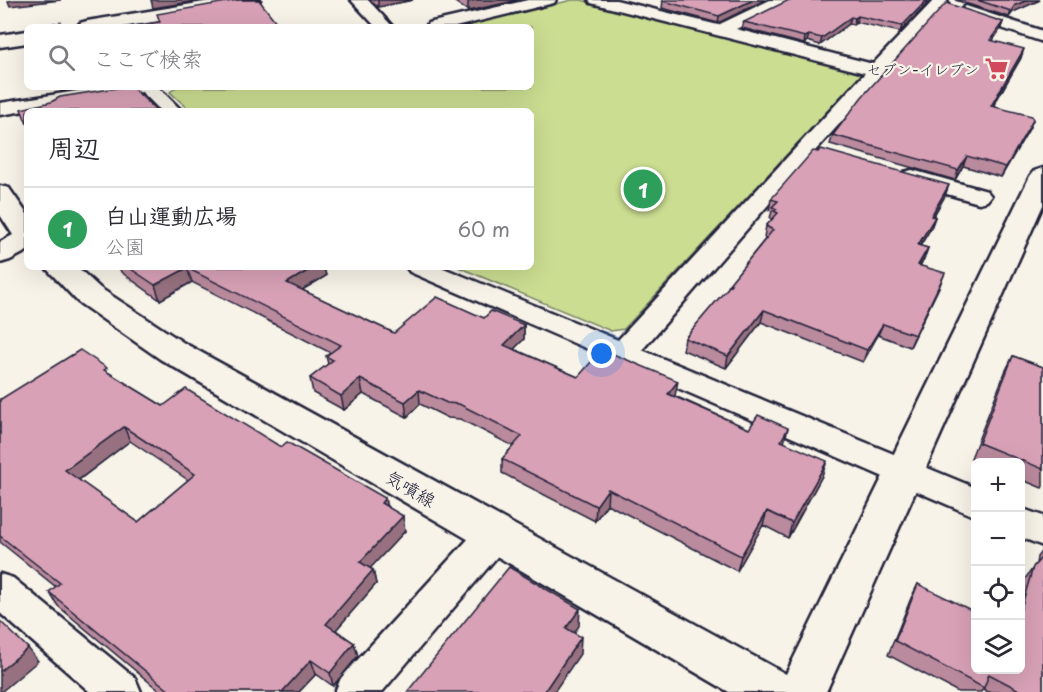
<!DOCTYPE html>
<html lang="ja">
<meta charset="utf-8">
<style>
body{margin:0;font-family:"Playpen Sans","Klee One",sans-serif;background:#f7f7f7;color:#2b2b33}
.controls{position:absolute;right:18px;bottom:18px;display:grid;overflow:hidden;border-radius:9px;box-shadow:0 6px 24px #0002}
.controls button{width:54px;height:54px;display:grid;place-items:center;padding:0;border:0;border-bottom:2px solid #e1e1e2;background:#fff;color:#2b2b33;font:30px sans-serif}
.you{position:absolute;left:602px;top:354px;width:21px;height:21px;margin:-15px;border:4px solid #fff;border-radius:50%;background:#1a73e8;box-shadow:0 0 0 9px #1a73e833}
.badge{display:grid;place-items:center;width:39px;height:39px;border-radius:50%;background:#0b8043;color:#fff;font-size:20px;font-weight:700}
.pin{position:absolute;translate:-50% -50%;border:3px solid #fff;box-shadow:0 2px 6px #0006}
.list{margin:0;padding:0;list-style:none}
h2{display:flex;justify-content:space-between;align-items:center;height:78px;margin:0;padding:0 24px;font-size:26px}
h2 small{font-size:20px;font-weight:400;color:#7c7c81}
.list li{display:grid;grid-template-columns:39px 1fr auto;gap:18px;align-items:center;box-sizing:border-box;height:84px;padding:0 24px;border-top:2px solid #e1e1e2}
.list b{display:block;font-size:22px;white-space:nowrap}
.list p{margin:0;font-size:20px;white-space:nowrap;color:#7c7c81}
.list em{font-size:20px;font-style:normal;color:#7c7c81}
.icon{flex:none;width:33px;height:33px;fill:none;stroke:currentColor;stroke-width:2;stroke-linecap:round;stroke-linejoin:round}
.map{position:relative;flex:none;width:1043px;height:692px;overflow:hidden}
.search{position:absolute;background:#fff;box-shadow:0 6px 24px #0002;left:24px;top:24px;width:510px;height:66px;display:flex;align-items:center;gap:15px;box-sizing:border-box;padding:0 21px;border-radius:9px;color:#7c7c81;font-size:22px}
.panel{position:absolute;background:#fff;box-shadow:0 6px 24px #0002;left:24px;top:108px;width:510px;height:162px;border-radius:9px}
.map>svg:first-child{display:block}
</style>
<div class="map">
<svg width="1043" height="692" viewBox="0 0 1043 692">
<rect width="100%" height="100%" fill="#f7f3e8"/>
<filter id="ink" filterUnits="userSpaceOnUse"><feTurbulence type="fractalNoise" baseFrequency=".0167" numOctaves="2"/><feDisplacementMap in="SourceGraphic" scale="12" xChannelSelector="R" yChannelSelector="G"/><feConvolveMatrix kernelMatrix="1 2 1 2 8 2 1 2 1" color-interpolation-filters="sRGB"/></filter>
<g filter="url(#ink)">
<polygon fill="#cbdd91" stroke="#768066" stroke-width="1.5" points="572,0 581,0 857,70 862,74 624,329 611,331 458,267 531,267 531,111 191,111 170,92 177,87 531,87 531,27 460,27"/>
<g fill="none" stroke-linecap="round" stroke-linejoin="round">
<defs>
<g id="minor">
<polygon points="351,0 368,0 393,27 376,27"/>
<polygon points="528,0 556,0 554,3 455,27 426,27 428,23"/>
<polygon points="589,0 616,0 718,25 770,0 791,0 789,3 736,29 873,64 934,0 946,0 948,3 946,6 814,152 642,350 976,488 976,517 410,272 406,267 441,267 618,340 865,73 591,3"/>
<polygon points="966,6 1043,31 1043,42 960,14 958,11"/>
<polygon points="103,87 158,87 182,111 161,111 142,92 0,115 0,103"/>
<polygon points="912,170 987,191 991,196 987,201 979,203 904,182 901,177 904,172"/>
<polygon points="1020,508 1043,516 1043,546 1020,537"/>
<polygon points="494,520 507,525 512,535 507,545 382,692 335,692 341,678 481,525"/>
<polygon points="0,574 13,578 135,678 141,692 90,692 0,613"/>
</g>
<g id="tertiary">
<polygon points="1043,168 1043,205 826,692 729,692 160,359 78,302 45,267 77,267 100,288 184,343 786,674 1030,176 1034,171"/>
<polygon points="0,186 9,188 27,214 27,251 10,260 0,263 0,242 13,235 0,215"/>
</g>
<g id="secondary">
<polygon points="217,0 260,0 258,4 251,6 122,27 77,27 80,23 87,21"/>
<polygon points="27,31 27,43 0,47 0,35"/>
</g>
</defs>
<use href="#minor" stroke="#22223b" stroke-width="5"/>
<use href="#tertiary" stroke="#22223b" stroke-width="5"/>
<use href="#secondary" stroke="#22223b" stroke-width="5"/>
<polyline stroke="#22223b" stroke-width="2" stroke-dasharray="3 3" stroke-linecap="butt" points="41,25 63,22"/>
<use href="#minor" fill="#f7f3e8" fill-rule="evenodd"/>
<use href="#tertiary" fill="#f7f3e8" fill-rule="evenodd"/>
<use href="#secondary" fill="#f7f3e8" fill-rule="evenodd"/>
</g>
<g fill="#ba8a9d" stroke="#22223b" stroke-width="1.5" fill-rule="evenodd">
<polygon points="369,0 413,0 378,7"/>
<polygon points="452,0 519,0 468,11"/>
<polygon points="765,0 718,23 662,8 663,1"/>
<polygon points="955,0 1040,0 1013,12 1009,17"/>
<polygon points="927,4 900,32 856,22 854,25 849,24 820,45 807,41 804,44 742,28 744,22"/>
<polygon points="1003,22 1000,30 992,41 1021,58 993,106 1033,120 1029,129 1001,177 963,166 955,180 830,144 833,135"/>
<polygon points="945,196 933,217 935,217 931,228 920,246 928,248 924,259 920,265 940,285 910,347 878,335 863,362 761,322 726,368 683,350 685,338 728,288 729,284 766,238 764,237 766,226 772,219 770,218 772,211 769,210 771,199"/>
<polygon points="119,267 324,267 326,276 302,290 394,333 484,318 524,325 524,339 514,349 578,377 675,396 749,429 784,442 822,476 788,538 763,525 737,571 607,504 595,521 502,473 502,459 513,446 460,419 448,418 420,404 407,417 363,394 344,410 313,393 310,378 328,364 326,356 331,353 192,282 160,300 121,272"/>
<polygon points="1013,356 1043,367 1043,486 1042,488 1020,479 1020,462 981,462 971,458 1005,372"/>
<path d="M109,373l54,33 118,41 106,59 18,25 -35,37 3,2 3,14 -40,46 18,13 4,13 -25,30 -17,-12 -17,18h-138l-103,-86 -9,-14 7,-5 -56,-45v-143h1zM130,441l58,39 -50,42 -59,-42z"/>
<polygon points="1043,549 1043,692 988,692 983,689 981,692 958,692 888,655 911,598 918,584 1020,669 1020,592 1024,580 1036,564 1037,557"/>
</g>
<g fill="#97717f" stroke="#22223b" stroke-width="1.5">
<polygon points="14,0 61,0 10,6 8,1"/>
<polygon points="151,0 203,0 153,8"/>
<polygon points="378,0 413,0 378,7"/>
<polygon points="476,0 519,0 468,11 468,2"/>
<polygon points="753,0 765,0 718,23 719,16"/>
<polygon points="927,0 928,0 927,4 900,32 902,26"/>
<polygon points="1028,0 1040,0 1013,12 1009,17 1011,11 1015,5"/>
<polygon points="858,16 856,22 854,25 855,18"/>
<polygon points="851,17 849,24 820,45 822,38"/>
<polygon points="1003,22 1000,30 987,49 990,40"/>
<polygon points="809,35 807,41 804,44 805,37"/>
<polygon points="1024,49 1021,58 988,115 991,106"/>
<polygon points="60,87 88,87 61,91"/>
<polygon points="1033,120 1029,129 1001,177 1006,167"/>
<polygon points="967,156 963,166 955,180 958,170"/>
<polygon points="949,185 945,196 927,227 931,216"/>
<polygon points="935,217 931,228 914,256 918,245"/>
<polygon points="928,248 924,259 914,276 918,265"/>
<polygon points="314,267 324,267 326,276 290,297 287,283"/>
<polygon points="187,268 192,282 160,300 155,285"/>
<polygon points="945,273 940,285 910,347 915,335"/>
<polygon points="764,310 761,322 726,368 728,356"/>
<polygon points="883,324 878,335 863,362 867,350"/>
<polygon points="524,325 524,339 504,359 504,345"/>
<polygon points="360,379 363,394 344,410 341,396"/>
<polygon points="678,381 675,396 666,408 668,394"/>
<polygon points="419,390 420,404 407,417 405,402"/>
<polygon points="124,427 130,441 73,484 65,470"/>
<polygon points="788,428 784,443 781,441"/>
<polygon points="827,461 822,476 788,538 792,523"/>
<polygon points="608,489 607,504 595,521 596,506"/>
<polygon points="385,498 388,513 381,503"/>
<polygon points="767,511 763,525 737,571 741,556"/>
<polygon points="403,516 405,531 363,576 360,562"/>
<polygon points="373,570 376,584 329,638 326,624"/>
<polygon points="580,609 579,626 565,645 566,628"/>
<polygon points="581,637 580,654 554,692 544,692"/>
<polygon points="354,643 358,656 333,686 330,673"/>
<polygon points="28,648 38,661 1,692 0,692 0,671"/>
<polygon points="311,660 316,674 299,692 282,692"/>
</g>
<g fill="#d8a1b6" stroke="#22223b" stroke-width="1.5" fill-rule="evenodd">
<polygon points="238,0 259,0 280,27 129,27 160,22 157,14"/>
<polygon points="666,0 753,0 719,16 663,1"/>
<polygon points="789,0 927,0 902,26 858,16 855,18 851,17 822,38 809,35 805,37 744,22"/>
<polygon points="977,0 1028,0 1015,5 1011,11"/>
<polygon points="946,3 1003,22 990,40 1024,49 991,106 1032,116 1033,120 1006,167 967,156 958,170 833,135 861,98"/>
<polygon points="123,87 132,87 157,111 27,111 27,124 21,109 51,102 60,97"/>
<polygon points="821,149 949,185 931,216 935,217 918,245 928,248 918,265 945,273 915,335 883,324 867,350 764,310 728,356 685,338 731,284 729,284 773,230 766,226 778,213 774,211 777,209 772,207 778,201 771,199 813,151 818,152"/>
<polygon points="128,267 314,267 287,283 394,333 437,297 484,318 491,311 524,325 504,345 578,377 598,354 609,359 613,354 678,381 668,394 749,429 758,415 788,428 781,441 827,461 792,523 767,511 741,556 608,489 596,506 502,459 522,436 459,404 447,403 419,390 405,402 360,379 341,396 310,378 333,360 326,356 341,345 187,268 155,285"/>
<path d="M80,350l27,18 -3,2 59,36 23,-17 95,58 6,-5 98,56 -4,5 22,13 -43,46 13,8 -47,54 28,19 -24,30 -19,-13 -29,32h-111l-122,-100 11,-9 -60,-47v-137h1zM124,427l71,47 -57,48 -73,-52z"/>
<polygon points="1013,356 1043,367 1043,469 979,443"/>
<polygon points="1043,556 1043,692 1023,692 989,674 984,688 895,641 918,584 975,612 975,669 1020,669 1020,612 1033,567"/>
<polygon points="509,567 580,609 566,628 581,637 544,692 407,692"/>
<polygon points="0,621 28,648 0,671"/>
</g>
</g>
<defs>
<symbol id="supermarket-bare" viewBox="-9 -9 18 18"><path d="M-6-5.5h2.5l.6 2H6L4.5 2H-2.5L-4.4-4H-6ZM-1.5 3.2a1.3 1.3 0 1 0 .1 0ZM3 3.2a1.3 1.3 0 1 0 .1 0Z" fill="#d1495b" stroke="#f7f3e8" stroke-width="2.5" paint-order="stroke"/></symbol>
</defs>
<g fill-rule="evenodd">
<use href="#supermarket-bare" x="980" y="52" width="33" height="33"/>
</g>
<g text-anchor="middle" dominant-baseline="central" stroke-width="4.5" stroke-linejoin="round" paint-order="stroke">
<g font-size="15" fill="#22223b" stroke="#f7f3e8" text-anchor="end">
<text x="979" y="68">セブン-イレブン</text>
</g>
<g font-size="18" fill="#22223b" stroke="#f7f3e8">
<text transform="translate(411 488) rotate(30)">気噴線</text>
</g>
</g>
</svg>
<div class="controls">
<button>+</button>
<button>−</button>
<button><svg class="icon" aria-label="locate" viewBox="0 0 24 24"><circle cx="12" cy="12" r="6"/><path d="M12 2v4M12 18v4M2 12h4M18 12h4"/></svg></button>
<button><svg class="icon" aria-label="layers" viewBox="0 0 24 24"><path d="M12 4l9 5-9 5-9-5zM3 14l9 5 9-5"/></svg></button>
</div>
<div class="you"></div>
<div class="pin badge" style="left:643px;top:189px;background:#2e9e5b">1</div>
<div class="search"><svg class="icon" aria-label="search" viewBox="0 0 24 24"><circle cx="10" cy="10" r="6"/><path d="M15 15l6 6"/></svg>ここで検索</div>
<section class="panel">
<h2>周辺<small></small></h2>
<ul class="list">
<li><span class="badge" style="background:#2e9e5b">1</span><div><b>白山運動広場</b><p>公園</p></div><em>60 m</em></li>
</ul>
</section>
</div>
